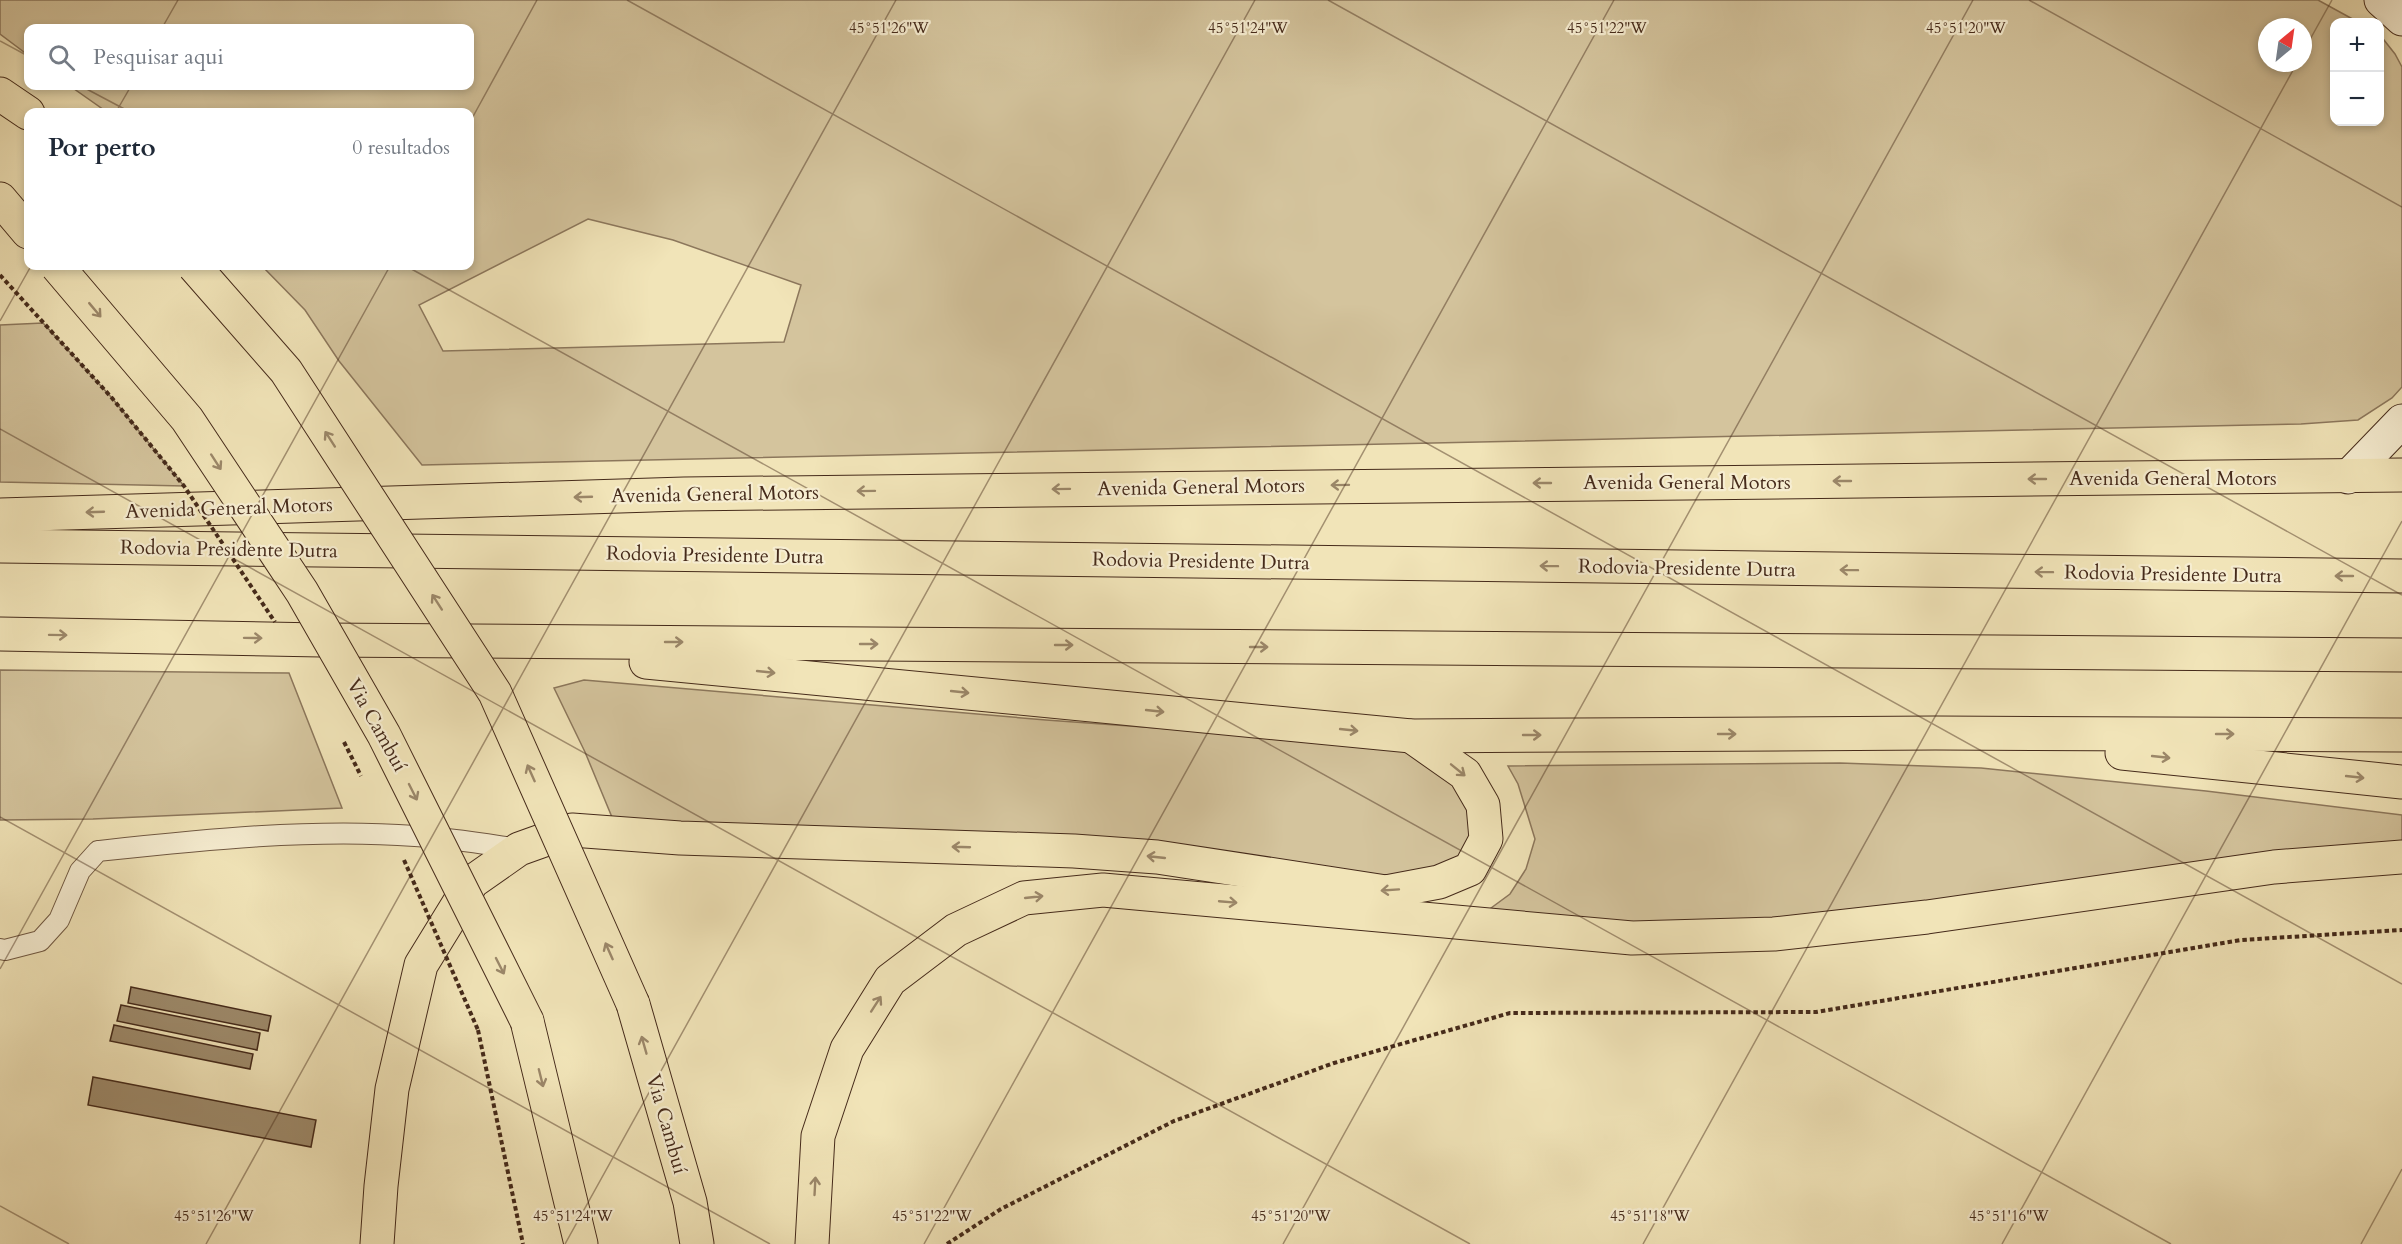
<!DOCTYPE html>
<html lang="pt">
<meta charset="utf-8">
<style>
body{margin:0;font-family:Cardo,serif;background:#f2f2f3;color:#1f2937}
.controls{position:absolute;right:18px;top:18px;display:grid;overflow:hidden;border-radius:12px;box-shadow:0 3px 9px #0003}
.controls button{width:54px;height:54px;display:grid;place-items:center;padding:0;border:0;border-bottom:2px solid #e0e1e3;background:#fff;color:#1f2937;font:30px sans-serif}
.compass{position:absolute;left:2258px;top:18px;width:54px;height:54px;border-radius:50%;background:#fff;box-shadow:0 3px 9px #0003;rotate:29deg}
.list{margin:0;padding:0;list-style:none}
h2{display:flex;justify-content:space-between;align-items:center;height:78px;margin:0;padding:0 24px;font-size:26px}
h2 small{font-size:20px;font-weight:400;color:#747a83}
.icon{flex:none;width:33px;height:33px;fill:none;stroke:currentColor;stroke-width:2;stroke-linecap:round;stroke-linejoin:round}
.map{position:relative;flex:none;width:2402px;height:1244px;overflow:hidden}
.search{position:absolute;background:#fff;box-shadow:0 3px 9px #0003;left:24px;top:24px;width:450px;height:66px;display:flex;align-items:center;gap:15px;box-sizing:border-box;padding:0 21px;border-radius:12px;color:#747a83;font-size:22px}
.panel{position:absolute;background:#fff;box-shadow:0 3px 9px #0003;left:24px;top:108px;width:450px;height:162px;border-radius:12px}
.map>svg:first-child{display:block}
</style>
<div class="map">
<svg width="2402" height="1244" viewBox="0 0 2402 1244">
<rect width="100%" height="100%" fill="#f1e4b8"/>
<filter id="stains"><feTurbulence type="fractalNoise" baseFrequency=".00333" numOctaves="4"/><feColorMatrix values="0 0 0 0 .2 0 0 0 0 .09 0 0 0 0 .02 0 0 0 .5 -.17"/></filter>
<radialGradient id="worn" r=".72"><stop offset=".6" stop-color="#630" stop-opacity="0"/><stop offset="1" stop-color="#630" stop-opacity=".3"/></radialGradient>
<g fill="#d4c49d" stroke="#8c775c" stroke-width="1.5" fill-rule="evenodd">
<path d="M0,0h2318l40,22h-24v100h46v-87l15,19 7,13v320l-10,11 -34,22 -57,4 -1879,41 -83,-104 -34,-51 -43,-44h208v-154h-363l-37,-26h400v-58h-442v27l-28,-21zM2267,27h36v36h-36zM588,219l85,21 128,45 -17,57 -341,9 -24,-46z"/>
<polygon points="43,323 112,398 184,486 0,482 0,325"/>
<polygon points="0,670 289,673 342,808 93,819 0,820"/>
<polygon points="584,680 1046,720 1312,739 1411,736 1465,774 1486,839 1439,882 614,822 585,752 554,688"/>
<polygon points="1840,763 1981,768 2206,791 2402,815 2402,852 1906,914 1627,934 1487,911 1510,894 1526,869 1535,839 1518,784 1508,766"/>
</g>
<g fill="#9e8b6c" stroke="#452a1a" stroke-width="1.5">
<polygon points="131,987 271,1016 268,1031 128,1003"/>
<polygon points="121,1005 260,1033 257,1050 117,1021"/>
<polygon points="114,1025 253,1054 250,1069 110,1041"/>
<polygon points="93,1077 316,1120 311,1147 88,1105"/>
</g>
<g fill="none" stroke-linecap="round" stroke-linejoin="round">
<defs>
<path id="lane" d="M0,949l5,1 35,-9 19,-21 21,-49 18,-20c103,-11 213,-23 317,-15 35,2 70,8 104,13"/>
<g id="secondary">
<polyline points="2381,0 2402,19"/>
<polyline points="2348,477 2402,421"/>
</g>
<g id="primary">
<polyline points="0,94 28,113"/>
<polyline points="0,199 28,232"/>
<polyline points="633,1004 690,1202 697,1244"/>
<polyline points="527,1021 581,1244"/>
</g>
<g id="highway">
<polyline points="0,515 684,494 2402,475"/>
<polyline points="0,546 2402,576"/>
<polyline points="0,634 321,640 2402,655"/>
<polyline points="646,662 1411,736 1935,733 2402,735"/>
<polyline points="2122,753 2402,782"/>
<polyline points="377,1244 381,1186 392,1089 421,965 472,882 519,849 572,830 680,838 1074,851 1157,857 1386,892 1439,882 1470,869 1486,839 1483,805 1465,774 1411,736"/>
<polyline points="812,1244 818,1136 847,1049 890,980 956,930 1024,898 1103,890 1632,938 1774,934 1927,917 2274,867 2402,857"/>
</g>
</defs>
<use href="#lane" stroke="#705842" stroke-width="22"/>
<use href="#secondary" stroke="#452a1a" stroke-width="35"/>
<use href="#primary" stroke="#452a1a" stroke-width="35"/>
<use href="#highway" stroke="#452a1a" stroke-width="35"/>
<g stroke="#452a1a" stroke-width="4" stroke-dasharray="4.5 3" stroke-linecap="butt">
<polyline points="478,1030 523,1244"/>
<polyline points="947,1244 1001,1209 1174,1121 1334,1063 1510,1013 1816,1012 2241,940 2402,930"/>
</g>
<use href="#lane" stroke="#f6edd1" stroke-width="20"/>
<use href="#secondary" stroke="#f6edd1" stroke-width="33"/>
<use href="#primary" stroke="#f1e4b8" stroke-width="33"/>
<use href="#highway" stroke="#f1e4b8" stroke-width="33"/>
<defs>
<g id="primary-bridge">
<polyline points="57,266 187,419 302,592 384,735 527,1021"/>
<polyline points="194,266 286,371 495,693 633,1004"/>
</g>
</defs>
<use href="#primary-bridge" stroke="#452a1a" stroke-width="35" stroke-linecap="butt"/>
<g stroke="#452a1a" stroke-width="4" stroke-dasharray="4.5 3" stroke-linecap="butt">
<polyline points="0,275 112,398 184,486 275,622"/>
<polyline points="344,742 361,776"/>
<polyline points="404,860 478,1030"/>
</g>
<use href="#primary-bridge" stroke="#f1e4b8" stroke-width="33"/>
</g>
<defs><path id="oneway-shaft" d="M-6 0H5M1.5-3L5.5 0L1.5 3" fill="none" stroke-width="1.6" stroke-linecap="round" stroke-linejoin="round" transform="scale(1.5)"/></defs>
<g stroke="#9b8769">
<use href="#oneway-shaft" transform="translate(95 310) rotate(50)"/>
<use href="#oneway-shaft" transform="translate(330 439) rotate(-123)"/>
<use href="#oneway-shaft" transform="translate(216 462) rotate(57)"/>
<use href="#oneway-shaft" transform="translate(2037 479) rotate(180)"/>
<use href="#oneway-shaft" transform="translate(1842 481) rotate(180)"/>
<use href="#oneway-shaft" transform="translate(1542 483) rotate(180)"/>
<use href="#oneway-shaft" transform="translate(1340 485) rotate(179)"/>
<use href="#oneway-shaft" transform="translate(1061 489) rotate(179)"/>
<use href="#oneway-shaft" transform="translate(866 491) rotate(179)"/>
<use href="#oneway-shaft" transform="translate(583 497) rotate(178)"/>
<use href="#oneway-shaft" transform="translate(95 512) rotate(178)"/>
<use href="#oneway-shaft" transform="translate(1549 566) rotate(-179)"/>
<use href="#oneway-shaft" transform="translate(1849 570) rotate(-179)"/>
<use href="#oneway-shaft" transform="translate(2044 572) rotate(-179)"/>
<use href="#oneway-shaft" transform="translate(2344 576) rotate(-180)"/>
<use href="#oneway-shaft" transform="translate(437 602) rotate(-123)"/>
<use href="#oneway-shaft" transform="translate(58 635) rotate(1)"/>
<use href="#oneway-shaft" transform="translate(253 638) rotate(1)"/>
<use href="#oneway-shaft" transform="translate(674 642)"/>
<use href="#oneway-shaft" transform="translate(869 644)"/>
<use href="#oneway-shaft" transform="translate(1064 645)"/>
<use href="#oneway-shaft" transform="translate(1259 647)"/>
<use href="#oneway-shaft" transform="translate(766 672) rotate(6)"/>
<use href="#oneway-shaft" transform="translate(960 692) rotate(6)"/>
<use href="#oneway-shaft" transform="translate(1155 711) rotate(6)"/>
<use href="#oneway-shaft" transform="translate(1349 730) rotate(6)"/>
<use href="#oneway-shaft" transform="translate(1727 734)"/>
<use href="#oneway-shaft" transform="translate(2225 734)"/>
<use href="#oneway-shaft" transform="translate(1532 735)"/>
<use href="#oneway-shaft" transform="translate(2161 757) rotate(6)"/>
<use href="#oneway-shaft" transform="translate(1458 770) rotate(39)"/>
<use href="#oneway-shaft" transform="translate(531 773) rotate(-114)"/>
<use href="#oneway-shaft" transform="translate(2355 777) rotate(6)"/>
<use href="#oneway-shaft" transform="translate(413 792) rotate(63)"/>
<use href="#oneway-shaft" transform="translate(961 847) rotate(-178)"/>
<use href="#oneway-shaft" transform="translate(1156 857) rotate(-174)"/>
<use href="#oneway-shaft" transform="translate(1390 890) rotate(176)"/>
<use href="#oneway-shaft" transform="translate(1034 897) rotate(-6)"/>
<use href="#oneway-shaft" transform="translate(1228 902) rotate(5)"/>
<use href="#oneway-shaft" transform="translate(609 951) rotate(-114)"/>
<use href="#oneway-shaft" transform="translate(500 966) rotate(63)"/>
<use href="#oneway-shaft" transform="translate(876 1004) rotate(-57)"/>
<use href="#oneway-shaft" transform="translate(644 1045) rotate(-106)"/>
<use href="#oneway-shaft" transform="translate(541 1078) rotate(76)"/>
<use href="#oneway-shaft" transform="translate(815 1186) rotate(-87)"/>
</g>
<path fill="none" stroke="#452a1a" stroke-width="1.5" stroke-opacity="0.45" d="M627,0l1775,984M1328,0l1074,595M2029,0l373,207M162,28l16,-28M0,41l28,15M2303,52l29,-52M81,86l49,26M116,112l15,-26M470,122l67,-122M406,266l1765,978M0,321l31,-55M0,429l1470,815M0,817l770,427M0,969l390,-703M0,1206l69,38M206,1244l690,-1244M565,1244l690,-1244M924,1244l690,-1244M1283,1244l690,-1244M1643,1244l654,-1181M2002,1244l400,-723M2361,1244l41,-75"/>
<g text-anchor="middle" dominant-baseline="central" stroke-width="4.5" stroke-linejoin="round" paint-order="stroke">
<g font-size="20" fill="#452a1a" stroke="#f6edd1">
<text x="2173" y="478">Avenida General Motors</text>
<text x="1687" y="482">Avenida General Motors</text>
<text transform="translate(1201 487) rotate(-1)">Avenida General Motors</text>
<text transform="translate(715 494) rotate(-1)">Avenida General Motors</text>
<text transform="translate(229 508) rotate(-2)">Avenida General Motors</text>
<text transform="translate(229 549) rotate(1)">Rodovia Presidente Dutra</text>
<text transform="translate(715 555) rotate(1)">Rodovia Presidente Dutra</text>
<text transform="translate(1201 561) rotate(1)">Rodovia Presidente Dutra</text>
<text transform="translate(1687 568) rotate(1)">Rodovia Presidente Dutra</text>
<text transform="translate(2173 574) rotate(1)">Rodovia Presidente Dutra</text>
<text transform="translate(377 725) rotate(61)">Via Cambuí</text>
<text transform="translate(667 1124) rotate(74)">Via Cambuí</text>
</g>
</g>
<g font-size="15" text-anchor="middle" fill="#452a1a" stroke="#f6edd1" stroke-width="4.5" stroke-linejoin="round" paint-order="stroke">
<text x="889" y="33">45°51'26"W</text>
<text x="1248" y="33">45°51'24"W</text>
<text x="1607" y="33">45°51'22"W</text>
<text x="1966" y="33">45°51'20"W</text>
<text x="214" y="1221">45°51'26"W</text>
<text x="573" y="1221">45°51'24"W</text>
<text x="932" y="1221">45°51'22"W</text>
<text x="1291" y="1221">45°51'20"W</text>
<text x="1650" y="1221">45°51'18"W</text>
<text x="2009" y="1221">45°51'16"W</text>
</g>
<rect width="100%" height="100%" filter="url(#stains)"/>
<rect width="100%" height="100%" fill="url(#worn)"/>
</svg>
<div class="controls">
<button>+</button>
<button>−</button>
</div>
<svg class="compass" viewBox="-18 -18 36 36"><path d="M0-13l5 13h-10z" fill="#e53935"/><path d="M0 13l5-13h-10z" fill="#747a83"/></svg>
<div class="search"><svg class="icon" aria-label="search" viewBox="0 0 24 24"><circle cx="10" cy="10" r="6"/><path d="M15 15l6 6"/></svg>Pesquisar aqui</div>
<section class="panel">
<h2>Por perto<small>0 resultados</small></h2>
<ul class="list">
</ul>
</section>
</div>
